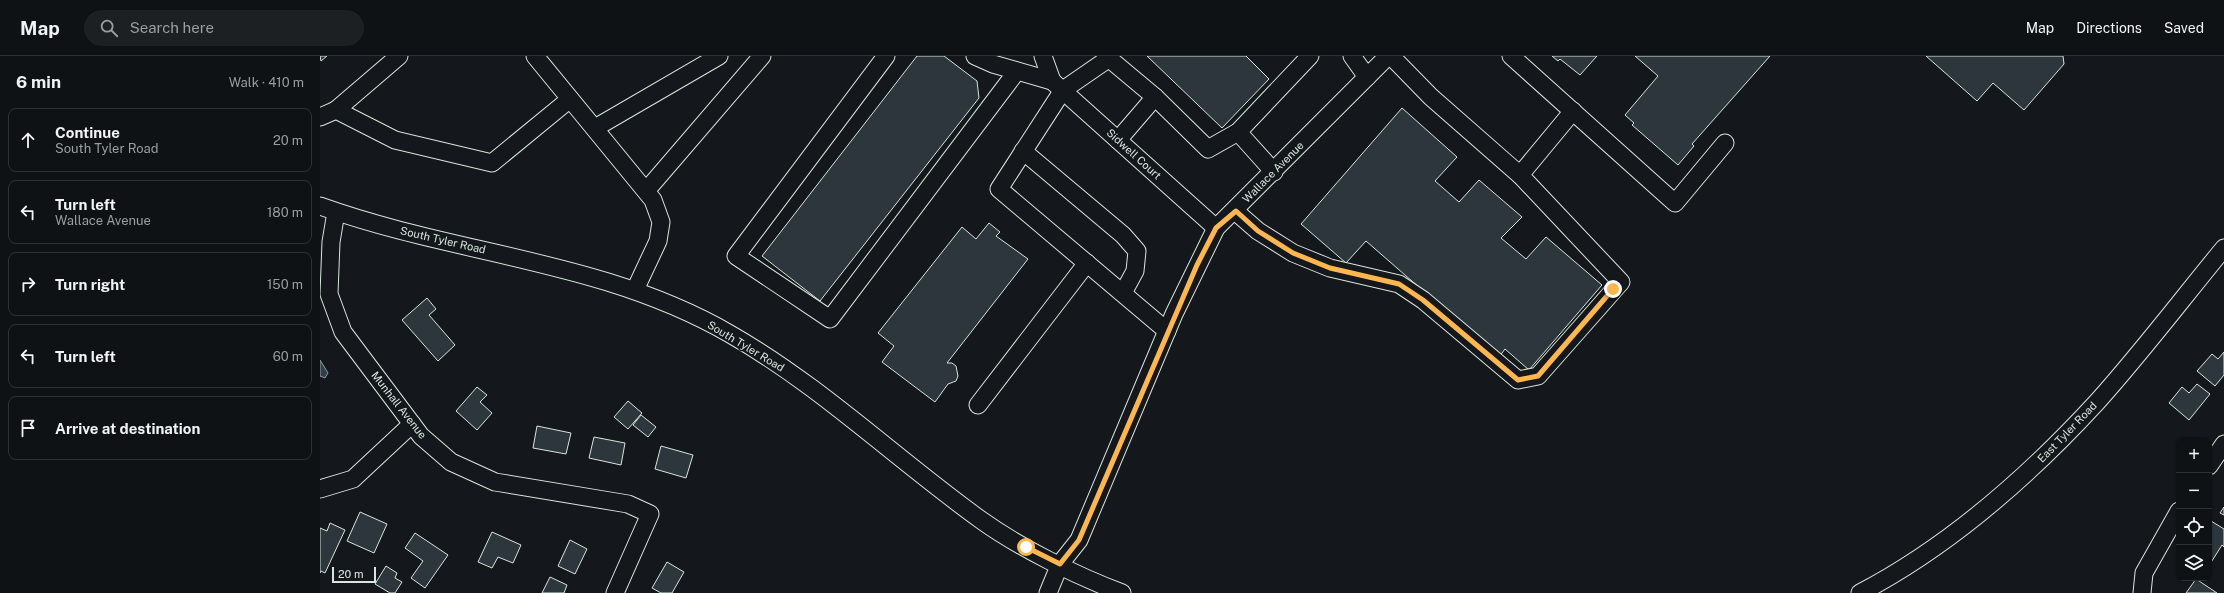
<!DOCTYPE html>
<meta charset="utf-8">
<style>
body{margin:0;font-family:"Public Sans",sans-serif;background:#1d2022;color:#f1f3f6}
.controls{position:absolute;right:12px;bottom:12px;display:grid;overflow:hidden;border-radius:8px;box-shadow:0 1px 3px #0004}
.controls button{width:36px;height:36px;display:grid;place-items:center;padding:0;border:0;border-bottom:1px solid #2f3234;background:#0f1215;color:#f1f3f6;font:20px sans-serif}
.scale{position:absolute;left:12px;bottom:10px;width:44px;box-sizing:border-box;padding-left:4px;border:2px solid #d8e6dc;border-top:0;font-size:11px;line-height:14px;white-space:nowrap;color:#d8e6dc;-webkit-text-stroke:3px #14181c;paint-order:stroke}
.stop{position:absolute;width:12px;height:12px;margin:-9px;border:3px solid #ffb74d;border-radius:50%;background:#fff}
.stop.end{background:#ffb74d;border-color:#fff;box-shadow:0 1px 4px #0008}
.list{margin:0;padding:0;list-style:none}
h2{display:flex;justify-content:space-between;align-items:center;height:52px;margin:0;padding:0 16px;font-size:17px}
h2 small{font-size:13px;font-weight:400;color:#9b9ea0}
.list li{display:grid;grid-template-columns:26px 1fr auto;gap:12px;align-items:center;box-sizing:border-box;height:64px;margin:0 8px 8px;padding:0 8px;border:1px solid #2f3234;border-radius:8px}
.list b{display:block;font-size:15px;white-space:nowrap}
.list p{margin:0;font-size:13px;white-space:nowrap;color:#9b9ea0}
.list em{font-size:13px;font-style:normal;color:#9b9ea0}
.icon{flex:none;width:22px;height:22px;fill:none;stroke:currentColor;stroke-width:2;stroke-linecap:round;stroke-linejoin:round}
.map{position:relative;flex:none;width:1904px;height:537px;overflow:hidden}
header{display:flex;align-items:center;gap:24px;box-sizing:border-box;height:56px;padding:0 20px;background:#0f1215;border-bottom:1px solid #2f3234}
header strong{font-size:19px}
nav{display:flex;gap:22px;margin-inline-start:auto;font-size:14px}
.search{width:280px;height:36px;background:#1d2022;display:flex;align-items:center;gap:10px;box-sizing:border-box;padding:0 14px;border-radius:22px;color:#9b9ea0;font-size:15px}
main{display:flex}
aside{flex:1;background:#0f1215}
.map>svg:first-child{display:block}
</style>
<header>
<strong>Map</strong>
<div class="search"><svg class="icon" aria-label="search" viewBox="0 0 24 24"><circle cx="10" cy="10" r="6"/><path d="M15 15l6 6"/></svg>Search here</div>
<nav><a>Map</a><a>Directions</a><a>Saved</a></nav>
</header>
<main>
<aside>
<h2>6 min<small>Walk · 410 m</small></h2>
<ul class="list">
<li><svg class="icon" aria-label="ahead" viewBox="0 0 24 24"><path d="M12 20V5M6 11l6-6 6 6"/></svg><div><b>Continue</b><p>South Tyler Road</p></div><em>20 m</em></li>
<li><svg class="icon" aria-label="left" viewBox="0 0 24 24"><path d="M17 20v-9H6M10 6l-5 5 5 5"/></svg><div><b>Turn left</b><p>Wallace Avenue</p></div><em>180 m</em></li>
<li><svg class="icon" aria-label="right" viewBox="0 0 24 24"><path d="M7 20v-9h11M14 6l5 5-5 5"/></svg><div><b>Turn right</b></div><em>150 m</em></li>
<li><svg class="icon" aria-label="left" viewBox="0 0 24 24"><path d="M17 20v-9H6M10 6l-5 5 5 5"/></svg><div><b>Turn left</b></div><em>60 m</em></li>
<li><svg class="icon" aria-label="arrive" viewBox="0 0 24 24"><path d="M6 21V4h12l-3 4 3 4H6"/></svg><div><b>Arrive at destination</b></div></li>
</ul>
</aside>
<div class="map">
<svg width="1904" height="537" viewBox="0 0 1904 537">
<rect width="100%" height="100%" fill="#14181c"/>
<polygon fill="#2f3f4d" stroke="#939e99" points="0,304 8,317 5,322 0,320"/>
<g fill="#2c363c" stroke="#d8e6dc">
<polygon points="0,0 7,0 1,5"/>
<polygon points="597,0 624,0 657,25 659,42 500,245 442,200"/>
<polygon points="827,0 926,0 949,23 902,72"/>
<polygon points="1232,0 1277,0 1260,19 1240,3 1238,5"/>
<polygon points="1315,0 1450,0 1372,88 1374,90 1358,109 1312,69 1314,67 1305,59 1338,20"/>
<polygon points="1606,0 1743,0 1744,8 1704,54 1673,27 1657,45"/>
<polygon points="1082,52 1137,101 1115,125 1139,146 1159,124 1202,161 1181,182 1206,203 1226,181 1282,229 1209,314 1185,293 1179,301 1046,185 1026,207 981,168"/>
<polygon points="669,167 680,176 676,180 708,203 627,307 632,307 636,310 638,320 636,325 628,328 615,346 562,306 574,290 558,277 642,171 656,183"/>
<polygon points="107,242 116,253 109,259 135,289 118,305 82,264"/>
<polygon points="1904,296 1904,319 1895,330 1877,315 1892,298 1898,303"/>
<polygon points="1877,328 1890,338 1869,364 1849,347 1862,331 1869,337"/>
<polygon points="157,331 167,339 160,346 172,357 157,374 136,355"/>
<polygon points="308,345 322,357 308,373 294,361"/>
<polygon points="321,359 336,371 328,381 313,369"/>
<polygon points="217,370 251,377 246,398 213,392"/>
<polygon points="274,381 305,387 301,409 269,402"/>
<polygon points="341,390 373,399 366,422 335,413"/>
<polygon points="1904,451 1904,459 1900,457"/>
<polygon points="40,456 67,468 54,497 27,485"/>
<polygon points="1891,465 1904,473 1904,491 1902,489 1890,508 1889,469"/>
<polygon points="10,467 25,474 5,517 1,515 0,517 0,472 7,475"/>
<polygon points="172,476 201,489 193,507 178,501 172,512 158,506"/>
<polygon points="95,477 128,499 105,532 91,522 103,505 85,492"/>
<polygon points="250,484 267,493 255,518 238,510"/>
<polygon points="347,506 364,516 352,537 341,537 332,532"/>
<polygon points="66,510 77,517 75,522 82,526 75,537 70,537 55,528"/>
<polygon points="230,521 247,529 244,537 222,537"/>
<polygon points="1876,523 1897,537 1866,537"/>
</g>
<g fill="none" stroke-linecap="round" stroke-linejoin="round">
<defs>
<g id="minor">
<polyline points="215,0 333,144 341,166 338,185 315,234"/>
<polyline points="566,0 416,200 510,263 697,15"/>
<polyline points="655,0 673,8 732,25 896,172"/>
<polyline points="723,0 732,25"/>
<polyline points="786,0 835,41 888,93 918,76 990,0"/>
<polyline points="1032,0 1047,21"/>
<polyline points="1071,0 1111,41 1200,119 1253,55"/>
<polyline points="1191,0 1355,147 1405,87"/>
<polyline points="788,3 743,34 679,133 847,275"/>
<polyline points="16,54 79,0"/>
<polyline points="0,61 16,54 75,84 172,107 250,43"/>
<polyline points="275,72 399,0"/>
<polyline points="918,76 954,116"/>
<polyline points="798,84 835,41"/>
<polyline points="703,95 803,179 817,195 815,215 803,237"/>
<polyline points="326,135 442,0"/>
<path d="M0,150c136,49 282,54 410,128 91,52 166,125 251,186 39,28 96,56 141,73"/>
<polyline points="915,155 938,175 973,197 1010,212 1079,228 1103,244 1198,324 1218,320 1301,226 1200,119"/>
<polyline points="16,156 11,186 9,238 23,276 101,380 131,406 175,426 308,448 330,458 295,537"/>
<polyline points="658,349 767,207"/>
<polyline points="1889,410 1904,388"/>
<polyline points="0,433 33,423 92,368"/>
<polyline points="728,537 740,508 759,484 854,258 896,172 1068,0"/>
<path d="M1540,537c90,-47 168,-116 237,-191 44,-49 85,-103 127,-154"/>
<polyline points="1822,537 1824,517 1859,455"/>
</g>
</defs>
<use href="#minor" stroke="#d8e6dc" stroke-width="19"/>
<use href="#minor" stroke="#14181c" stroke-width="17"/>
</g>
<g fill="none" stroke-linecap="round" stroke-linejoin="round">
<polyline stroke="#ffb74d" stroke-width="5" points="706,491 740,508 759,484 877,209 896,172 916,155 938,175 973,197 1010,212 1079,228 1103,244 1198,324 1218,320 1293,233"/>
</g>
<g text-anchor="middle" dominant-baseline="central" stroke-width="3" stroke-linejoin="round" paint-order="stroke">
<g font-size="11" fill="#d8e6dc" stroke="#14181c">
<text transform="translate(814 98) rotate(42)">Sidwell Court</text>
<text transform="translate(953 116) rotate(-45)">Wallace Avenue</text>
<text transform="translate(123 184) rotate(13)">South Tyler Road</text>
<text transform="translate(426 290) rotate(31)">South Tyler Road</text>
<text transform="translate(79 349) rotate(52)">Munhall Avenue</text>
<text transform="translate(1747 376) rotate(-46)">East Tyler Road</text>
</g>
</g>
</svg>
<div class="controls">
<button>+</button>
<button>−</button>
<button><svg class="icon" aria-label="locate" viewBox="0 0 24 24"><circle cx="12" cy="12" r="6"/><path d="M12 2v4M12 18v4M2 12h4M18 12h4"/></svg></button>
<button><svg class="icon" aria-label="layers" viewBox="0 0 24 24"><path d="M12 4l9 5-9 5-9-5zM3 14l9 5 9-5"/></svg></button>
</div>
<div class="scale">20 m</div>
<div class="stop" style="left:706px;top:491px"></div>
<div class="stop end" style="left:1293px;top:233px"></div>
</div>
</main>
